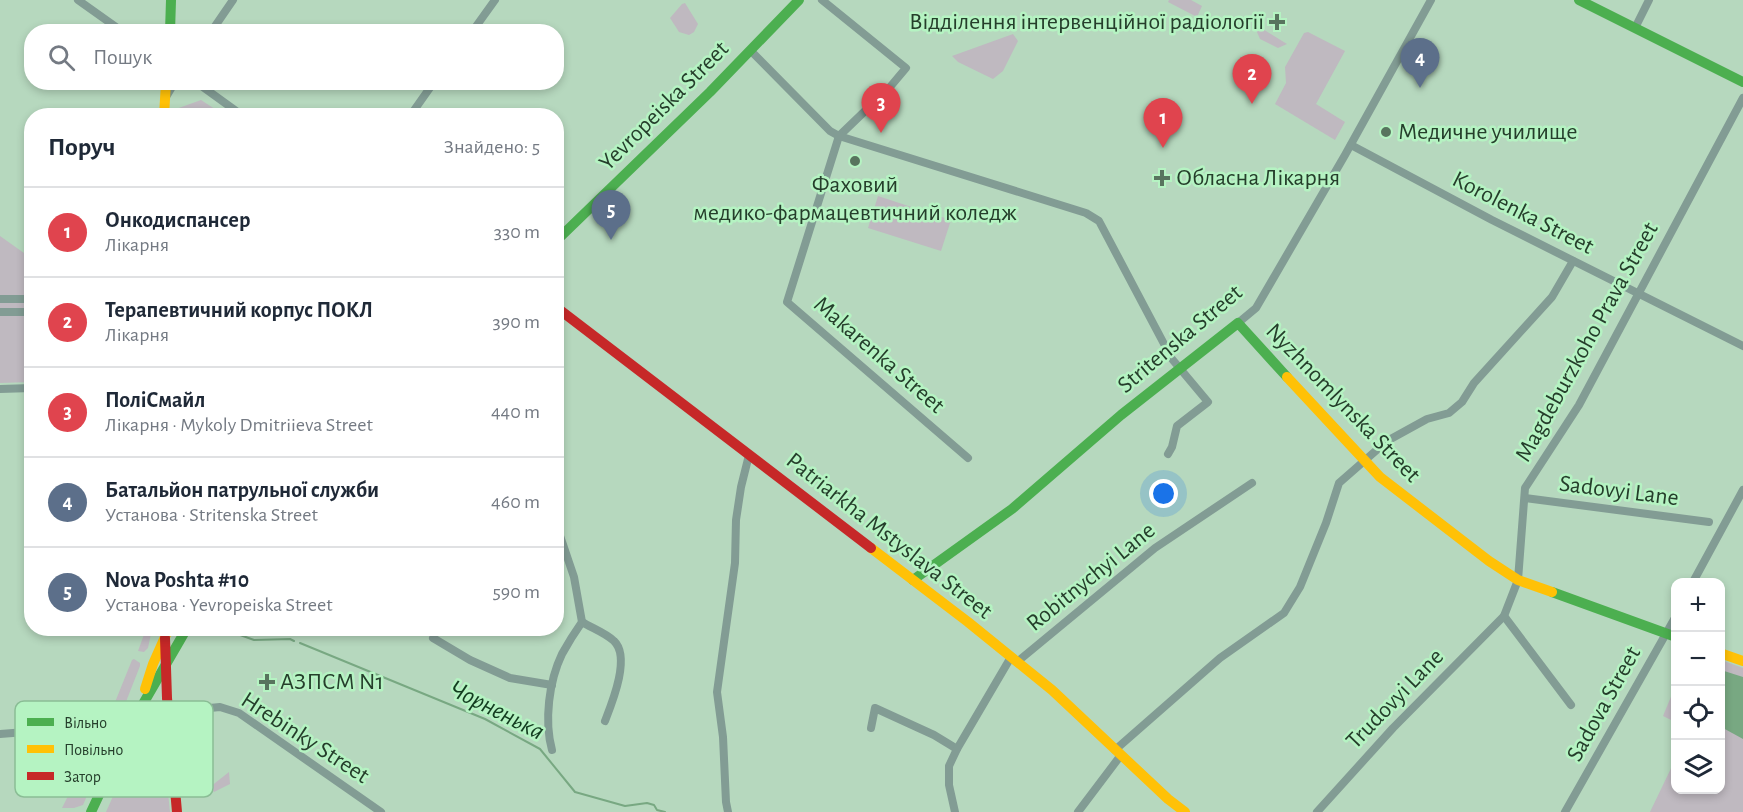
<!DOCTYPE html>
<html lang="uk">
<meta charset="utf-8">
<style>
body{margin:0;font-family:"Alegreya Sans",sans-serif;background:#f2f2f3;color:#1f2937}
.controls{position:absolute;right:18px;bottom:18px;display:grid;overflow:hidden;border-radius:12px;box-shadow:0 3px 9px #0003}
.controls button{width:54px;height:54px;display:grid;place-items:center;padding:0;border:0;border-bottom:2px solid #e0e1e3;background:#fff;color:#1f2937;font:30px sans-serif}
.you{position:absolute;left:1164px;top:494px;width:21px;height:21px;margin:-15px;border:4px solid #fff;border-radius:50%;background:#1a73e8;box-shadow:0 0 0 9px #1a73e833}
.badge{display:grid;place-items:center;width:39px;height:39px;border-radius:50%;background:#58745e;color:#fff;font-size:20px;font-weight:700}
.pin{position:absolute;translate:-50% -50px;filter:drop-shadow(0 2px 3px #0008)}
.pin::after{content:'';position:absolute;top:32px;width:21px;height:18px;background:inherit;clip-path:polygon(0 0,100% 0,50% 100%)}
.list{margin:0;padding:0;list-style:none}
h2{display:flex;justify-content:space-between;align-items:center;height:78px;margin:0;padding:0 24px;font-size:26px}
h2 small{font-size:20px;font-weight:400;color:#747a83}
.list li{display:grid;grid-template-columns:39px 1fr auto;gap:18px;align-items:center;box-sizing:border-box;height:90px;padding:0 24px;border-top:2px solid #e0e1e3}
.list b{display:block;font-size:22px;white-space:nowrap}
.list p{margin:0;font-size:20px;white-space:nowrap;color:#747a83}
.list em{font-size:20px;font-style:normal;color:#747a83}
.icon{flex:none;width:33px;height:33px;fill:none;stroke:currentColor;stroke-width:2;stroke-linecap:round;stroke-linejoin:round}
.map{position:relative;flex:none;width:1743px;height:812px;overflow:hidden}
.search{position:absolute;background:#fff;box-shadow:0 3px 9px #0003;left:24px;top:24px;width:540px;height:66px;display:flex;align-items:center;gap:15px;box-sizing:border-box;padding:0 21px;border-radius:24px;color:#747a83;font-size:22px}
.panel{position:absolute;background:#fff;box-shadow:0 3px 9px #0003;left:24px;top:108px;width:540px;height:528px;border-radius:24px}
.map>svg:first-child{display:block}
</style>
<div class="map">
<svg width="1743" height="812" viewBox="0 0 1743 812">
<rect width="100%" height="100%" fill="#b6d8be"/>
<g fill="#bfb9c0">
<polygon points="1169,0 1191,0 1202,6 1197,17 1168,2"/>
<polygon points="685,3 698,24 694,32 689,35 679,32 670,18 682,4"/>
<polygon points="1253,23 1287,44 1278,48 1260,39"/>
<polygon points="1308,32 1345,51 1316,104 1345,122 1335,140 1275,104 1286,83 1285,67 1304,33"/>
<polygon points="1013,34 1018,41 1003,71 993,79 958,62 952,56"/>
<polygon points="201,100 224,115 176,115 176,109"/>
<polygon points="878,196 951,220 941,251 868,228"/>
<polygon points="0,236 31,258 31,382 0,383"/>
<polygon points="146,629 152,629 148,648 144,652 138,651"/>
<polygon points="134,659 140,663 140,666 120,717 115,722 107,722 132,660"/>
<polygon points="1721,660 1743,668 1743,812 1650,812 1675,760 1676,790 1720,790"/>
<polygon points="1675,687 1675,722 1663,716"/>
<polygon points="150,714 160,715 170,812 106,812"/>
<polygon points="100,732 111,735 112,738 83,805 74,808 62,808"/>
<polygon points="229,772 230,784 214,792 210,787"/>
</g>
<polygon fill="#78a882" points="1721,670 1743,677 1743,739 1723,728 1720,714"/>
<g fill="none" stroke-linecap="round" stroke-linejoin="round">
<g stroke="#78a882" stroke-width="2">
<polyline points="221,628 254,640 290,639 294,641"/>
<polyline points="300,643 485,719 540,749 575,792 625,806 647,803 654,805 657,810 665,812"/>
</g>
<g stroke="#829c94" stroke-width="8">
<polyline points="78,0 123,32"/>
<polyline points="822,0 906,68 890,87 839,136 787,302 968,458"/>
<polyline points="1635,28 1649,0"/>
<polyline points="211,32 233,0"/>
<polyline points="472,32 495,0"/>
<polyline points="751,51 830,131 839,136 1086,213 1099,221 1172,359 1208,402 1177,426 1172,447 1168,454"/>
<polyline points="196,82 243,116"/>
<polyline points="166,97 175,82"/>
<polyline points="410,116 434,82"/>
<polyline points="1351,145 1492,220 1743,346"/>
<polyline points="0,299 32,299"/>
<polyline points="0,312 32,312"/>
<polyline points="1238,323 1256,308 1345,155 1431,0"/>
<polyline points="0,389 32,388"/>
<polyline points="1525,498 1709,522"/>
<polyline points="1693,582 1743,490"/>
<polyline points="1504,616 1571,705"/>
<path d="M582,622c10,6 24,11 32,19 17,16 -2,62 -9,80"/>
<polyline points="433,638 470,660 510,678 552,685"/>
<polyline points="1017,662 1155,548 1252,483"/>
<polyline points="168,712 220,707 239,713 381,812"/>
<polyline points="871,728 875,708 934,735 957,749"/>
<polyline points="0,734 115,725 126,737"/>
<path d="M552,750c-8,-29 -3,-69 10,-96 6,-11 13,-22 20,-32l-8,-45 -18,-53"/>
<polyline points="1115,750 1220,658 1284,613 1300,587 1326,523 1339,483 1387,441 1427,419 1449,413 1462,402 1474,383 1552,297 1573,261"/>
<polyline points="728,812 726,802 723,737 717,692 735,563 736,520 741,487 749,455"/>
<polyline points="955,812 949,785 949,766 957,749 1011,657"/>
<polyline points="1078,812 1121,755"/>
<polyline points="1317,812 1393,728 1504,616 1518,580 1525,488 1579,405 1743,98"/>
<polyline points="1565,812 1676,616"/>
</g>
<g stroke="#4caf50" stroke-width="10">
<polyline points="1579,0 1743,82"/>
<polyline points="170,32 171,0"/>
<polyline points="556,241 710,92 799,0"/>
<polyline points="913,580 1012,509 1121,415 1238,323 1287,377"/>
<polyline points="1552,592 1676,637"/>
<polyline points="91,812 136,716 187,628"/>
</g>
<g stroke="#ffc107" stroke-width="10">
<polyline points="164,116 166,82"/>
<polyline points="1287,377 1380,477 1489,561 1518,580 1552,592"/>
<polyline points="871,548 968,622 1052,690 1168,799 1185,812"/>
<polyline points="1720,653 1743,661"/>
<polyline points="145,689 153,664 169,628"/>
</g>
<g stroke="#c62828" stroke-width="10">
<polyline points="556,307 871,548"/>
<polyline points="165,638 167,698 177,812"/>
</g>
</g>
<g fill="#58745e" stroke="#b5f3c2" stroke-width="2">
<path d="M1274 13h6v6h6v6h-6v6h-6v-6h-6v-6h6z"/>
<circle cx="1386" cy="132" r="6"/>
<circle cx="855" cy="161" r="6"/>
<path d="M1159 169h6v6h6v6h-6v6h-6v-6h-6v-6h6z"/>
<path d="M264 673h6v6h6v6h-6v6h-6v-6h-6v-6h6z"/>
</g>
<g text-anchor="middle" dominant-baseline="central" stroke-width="5" stroke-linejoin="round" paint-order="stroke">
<g font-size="24" fill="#253e2b" stroke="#b5f3c2" text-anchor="start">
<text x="1264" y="22" text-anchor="end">Відділення інтервенційної радіології</text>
<text x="1398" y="132">Медичне училище</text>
<text x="1176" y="178">Обласна Лікарня</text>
<text x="855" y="185" text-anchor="middle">Фаховий<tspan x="855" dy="28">медико-фармацевтичний коледж</tspan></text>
<text x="280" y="682">АЗПСМ N1</text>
</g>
<g font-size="24" fill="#253e2b" stroke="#b5f3c2">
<text transform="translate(664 106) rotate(-45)">Yevropeiska Street</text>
<text transform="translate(1523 213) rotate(27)">Korolenka Street</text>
<text transform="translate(1180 339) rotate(-40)">Stritenska Street</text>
<text transform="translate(1587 342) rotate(-61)">Magdeburzkoho Prava Street</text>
<text transform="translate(879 355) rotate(41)">Makarenka Street</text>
<text transform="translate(1343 403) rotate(46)">Nyzhnomlynska Street</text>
<text transform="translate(1619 491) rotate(7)">Sadovyi Lane</text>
<text transform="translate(889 536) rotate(38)">Patriarkha Mstyslava Street</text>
<text transform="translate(1091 577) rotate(-39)">Robitnychyi Lane</text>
<text transform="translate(1395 699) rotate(-46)">Trudovyi Lane</text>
<text transform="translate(1604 704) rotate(-61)">Sadova Street</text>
<text transform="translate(305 738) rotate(33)">Hrebinky Street</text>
</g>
<g font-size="26" font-style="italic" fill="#123c1f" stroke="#b5f3c2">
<text transform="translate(497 710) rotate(27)">Чорненька</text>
</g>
</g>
<rect x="15" y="701" width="198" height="96" rx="9" fill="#b5f3c2" stroke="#8abd95" stroke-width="1.5"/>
<rect x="27" y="718" width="27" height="8" fill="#4caf50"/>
<rect x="27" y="745" width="27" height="8" fill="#ffc107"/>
<rect x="27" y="772" width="27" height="8" fill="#c62828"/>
<g font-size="16" fill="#253e2b">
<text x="64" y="728">Вільно</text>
<text x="64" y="755">Повільно</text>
<text x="64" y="782">Затор</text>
</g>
</svg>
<div class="controls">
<button>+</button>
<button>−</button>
<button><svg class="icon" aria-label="locate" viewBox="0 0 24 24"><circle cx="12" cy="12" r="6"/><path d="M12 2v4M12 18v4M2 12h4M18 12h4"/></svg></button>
<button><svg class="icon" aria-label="layers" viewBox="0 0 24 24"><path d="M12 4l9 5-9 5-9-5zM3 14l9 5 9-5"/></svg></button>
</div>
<div class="you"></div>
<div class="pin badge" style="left:1163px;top:148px;background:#e0444e">1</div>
<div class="pin badge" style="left:1252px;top:104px;background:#e0444e">2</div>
<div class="pin badge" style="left:881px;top:133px;background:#e0444e">3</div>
<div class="pin badge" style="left:1420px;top:88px;background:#5c6f8a">4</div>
<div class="pin badge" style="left:611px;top:240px;background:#5c6f8a">5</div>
<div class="search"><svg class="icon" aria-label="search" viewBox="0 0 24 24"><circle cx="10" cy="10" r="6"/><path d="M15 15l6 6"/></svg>Пошук</div>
<section class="panel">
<h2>Поруч<small>Знайдено: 5</small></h2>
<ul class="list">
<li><span class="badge" style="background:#e0444e">1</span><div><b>Онкодиспансер</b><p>Лікарня</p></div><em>330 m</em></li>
<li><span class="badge" style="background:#e0444e">2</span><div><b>Терапевтичний корпус ПОКЛ</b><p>Лікарня</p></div><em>390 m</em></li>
<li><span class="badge" style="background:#e0444e">3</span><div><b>ПоліСмайл</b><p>Лікарня · Mykoly Dmitriieva Street</p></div><em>440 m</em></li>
<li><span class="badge" style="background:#5c6f8a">4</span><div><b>Батальйон патрульної служби</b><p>Установа · Stritenska Street</p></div><em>460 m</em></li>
<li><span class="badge" style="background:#5c6f8a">5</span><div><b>Nova Poshta #10</b><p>Установа · Yevropeiska Street</p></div><em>590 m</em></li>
</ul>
</section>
</div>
